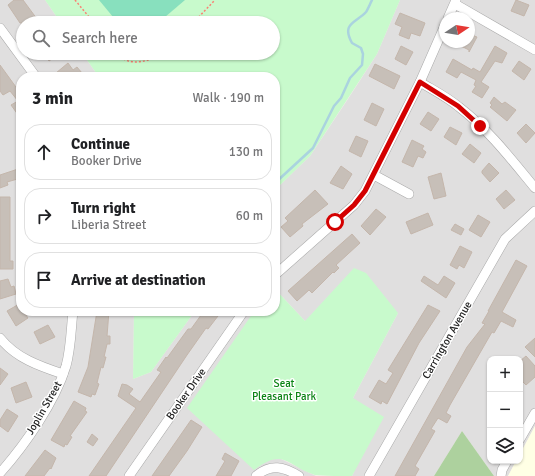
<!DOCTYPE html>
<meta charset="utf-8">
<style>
body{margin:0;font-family:Signika,sans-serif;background:#f6f6f6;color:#202124}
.controls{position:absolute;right:12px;bottom:12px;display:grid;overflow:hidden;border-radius:8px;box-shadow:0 1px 3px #0004}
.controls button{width:36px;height:36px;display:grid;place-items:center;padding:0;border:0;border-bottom:1px solid #e0e0e0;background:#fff;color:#202124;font:20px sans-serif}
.compass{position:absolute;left:439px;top:12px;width:36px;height:36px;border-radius:50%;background:#fff;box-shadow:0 1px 3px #0004;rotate:78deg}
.stop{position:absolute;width:12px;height:12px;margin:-9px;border:3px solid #d40000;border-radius:50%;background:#fff}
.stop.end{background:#d40000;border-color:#fff;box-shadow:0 1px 4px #0008}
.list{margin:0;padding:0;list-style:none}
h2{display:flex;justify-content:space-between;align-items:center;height:52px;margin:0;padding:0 16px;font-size:17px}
h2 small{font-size:13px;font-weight:400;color:#757577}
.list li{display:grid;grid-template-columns:26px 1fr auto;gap:12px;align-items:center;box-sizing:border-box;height:56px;margin:0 8px 8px;padding:0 8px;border:1px solid #e0e0e0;border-radius:16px}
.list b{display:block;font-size:15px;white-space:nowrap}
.list p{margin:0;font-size:13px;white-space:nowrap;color:#757577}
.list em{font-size:13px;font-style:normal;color:#757577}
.icon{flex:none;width:22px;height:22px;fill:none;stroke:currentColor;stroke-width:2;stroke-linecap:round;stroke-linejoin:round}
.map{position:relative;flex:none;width:535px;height:476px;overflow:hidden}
.search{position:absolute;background:#fff;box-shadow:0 1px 3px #0004;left:16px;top:16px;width:264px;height:44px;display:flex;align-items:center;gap:10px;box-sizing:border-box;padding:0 14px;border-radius:22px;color:#757577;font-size:15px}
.panel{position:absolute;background:#fff;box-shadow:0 1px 3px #0004;left:16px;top:72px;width:264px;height:244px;border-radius:16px}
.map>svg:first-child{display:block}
</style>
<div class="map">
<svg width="535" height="476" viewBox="0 0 535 476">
<rect width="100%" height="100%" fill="#f2efe9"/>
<g fill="#e0dfdf" fill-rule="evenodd">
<polygon points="0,0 45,0 61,23 23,23 23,53 82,53 99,77 21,77 21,311 134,311 133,379 151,372 195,311 251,311 253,313 268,460 279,458 316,476 0,476"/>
<path d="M400,0h135v426l-15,28v-95h-30v102h26l-8,15h-14l-32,-45 -28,45h-82l2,-4 -1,-74 45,-85 -93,8 -30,-32v-91l4,-12 31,-30 38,-57 29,-45zM445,18h24v24h-24z"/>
</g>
<polygon fill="#ffffe5" points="535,426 535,476 508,476 516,461 520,461 520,454"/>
<polygon fill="#add19e" points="462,431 494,476 434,476"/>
<g fill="#c8facc">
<polygon points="45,0 400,0 377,54 310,156 279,186 275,198 275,77 99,77 82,53 273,53 273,23 61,23"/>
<path d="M354,268l12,5 32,40 -45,85 31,19 -32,59c-11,0 -26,0 -37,-1 -29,-9 -30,-28 -61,-5l-67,-62 66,-95 -2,-2h24v-22l30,32z"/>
<polygon points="134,311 195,311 151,372 133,379"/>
</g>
<polygon fill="#88e0be" points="99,0 185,0 158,23 118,23"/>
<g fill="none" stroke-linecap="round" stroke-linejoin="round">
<path stroke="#aad3df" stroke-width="2.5" d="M275,183l38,-35 21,-42 7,-8 9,-20 12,-13 1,-11 -2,-6 -9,-5c-11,-20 4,-20 14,-31 2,-3 4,-8 6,-12"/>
</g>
<g fill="#c7bfb8" stroke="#c4b6ab">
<polygon points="14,0 23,0 40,23 20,23 8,5"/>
<polygon points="516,0 529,5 524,16 511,11"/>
<polygon points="400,13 425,23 420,36 411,33 409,39 399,35 402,27 395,24"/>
<polygon points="469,34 477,37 469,52 469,50 453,42 469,42"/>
<polygon points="401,46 413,52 406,65 395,59"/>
<polygon points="495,46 507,53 502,63 495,61 481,82 489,87 482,98 472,92 476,86 474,85 476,80 461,72 457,78 446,72 453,59 472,70 473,68 480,72"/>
<polygon points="44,53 60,53 49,61"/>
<polygon points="519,61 531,69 524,80 512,71"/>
<polygon points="68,63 73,70 77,67 82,73 78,77 59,77 56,73"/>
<polygon points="375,64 400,76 394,89 369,76"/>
<polygon points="0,65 21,94 21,119 11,105 18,101 10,91 3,95 0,91"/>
<polygon points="494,97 502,104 505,102 516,110 507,121 490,107 492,105 490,103"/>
<polygon points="372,103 384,109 376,126 364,120"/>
<polygon points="428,112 439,119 431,131 420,124"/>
<polygon points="526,124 535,133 526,143 517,133"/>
<polygon points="450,127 462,133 456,145 444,137"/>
<polygon points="356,136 368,141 361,157 349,151"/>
<polygon points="412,140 424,146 422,149 426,152 423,158 418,156 413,167 402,162"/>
<polygon points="470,144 481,153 474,163 462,154"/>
<polygon points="489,163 499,173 490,182 482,173 482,171"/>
<polygon points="341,166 352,174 343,189 330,183"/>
<polygon points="21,168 21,178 7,182 8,185 0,188 0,175"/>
<polygon points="441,173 446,196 434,199 428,177"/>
<polygon points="315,190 328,204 302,224 303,226 290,237 281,227 288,221 285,218"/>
<polygon points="506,190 515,200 504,209 496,199"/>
<polygon points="0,197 10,197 10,261 13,261 13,269 0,269"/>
<polygon points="376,209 386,217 370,235 361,226"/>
<polygon points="428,213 433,225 411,234 406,222"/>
<polygon points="478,215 490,222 481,237 469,230"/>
<polygon points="455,224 464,229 461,235 451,230"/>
<polygon points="352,234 360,243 336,265 339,268 334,273 333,272 312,293 309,290 297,301 288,291"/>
<polygon points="460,246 472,252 464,268 459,265 457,269 450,265"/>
<polygon points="516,260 527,266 502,312 516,320 513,327 501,321 494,333 492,332 450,405 446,413 451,416 447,423 438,418 431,429 435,431 415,466 419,469 415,476 395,476 467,347 485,324 482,323 489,311 488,311"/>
<polygon points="424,276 438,285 444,276 455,283 446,298 421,281"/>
<polygon points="8,279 11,287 14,286 16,294 0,299 0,281"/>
<polygon points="21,303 21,311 23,311 28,318 16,326 7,311"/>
<polygon points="428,305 440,311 419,343 387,404 382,401 381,404 369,397 379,380 386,384 393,373 388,370"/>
<polygon points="97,311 109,311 107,336 110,336 110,344 107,344 104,357 106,357 103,368 101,367 97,383 99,384 95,395 92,394 91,397 78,392 88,367"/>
<polygon points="204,311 211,311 218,316 208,329 206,328 187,355 106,476 89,476 136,408 118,396 122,384 127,385 133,389 129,394 140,402 161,372 157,370 166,357 167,358 188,329 191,329"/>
<polygon points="48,325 55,337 40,344 34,332"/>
<polygon points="535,338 535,357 525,347"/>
<polygon points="526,356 535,366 535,377 526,385 520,379 520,361"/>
<polygon points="0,368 8,374 0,385"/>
<polygon points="26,382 32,397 16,403 11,388"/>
<polygon points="74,401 86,408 85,411 87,412 70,436 72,437 67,445 65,444 64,447 51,440"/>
<polygon points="7,409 18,416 8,432 0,426 0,420"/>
<polygon points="191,420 202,427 187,451 169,476 152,476"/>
<polygon points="92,434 98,439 93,446 87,442"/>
<polygon points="45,450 56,458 51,469 50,468 44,476 25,476"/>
<polygon points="225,453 239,461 231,476 216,476 225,461 222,459"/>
</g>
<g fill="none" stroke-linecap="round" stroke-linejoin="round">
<defs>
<g id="minor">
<polyline points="455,4 535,50"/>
<polyline points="448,18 456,0"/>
<polyline points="0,28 36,77"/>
<path d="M420,82c13,8 27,15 39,25 30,23 52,52 76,81"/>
<polyline points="374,175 409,194"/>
<polyline points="275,275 354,205 365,191 420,82 445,25"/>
<path d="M0,338c16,20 39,28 63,36"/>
<polyline points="520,439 535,413"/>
<path d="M0,473c25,-28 55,-71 66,-107 5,-18 5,-37 7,-55"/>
<polyline points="129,476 244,311"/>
<path d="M256,476c15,-13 28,-9 43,0"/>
<polyline points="369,476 505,239 535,211"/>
<polyline points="501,476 502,470 507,461"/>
</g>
</defs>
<use href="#minor" stroke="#a9a9a9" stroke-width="10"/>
<g stroke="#fa8072" stroke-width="1.5" stroke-dasharray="2 2" stroke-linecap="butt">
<polyline points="75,0 94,23"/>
<polyline points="193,23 215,0"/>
<path d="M118,53c9,16 35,7 47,0"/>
</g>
<use href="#minor" stroke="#fff" stroke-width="9"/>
</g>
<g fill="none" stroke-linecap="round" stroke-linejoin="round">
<polyline stroke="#d40000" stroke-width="5" points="335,222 354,205 365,191 420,82 458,106 480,126"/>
</g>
<g text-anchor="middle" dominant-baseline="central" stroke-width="3" stroke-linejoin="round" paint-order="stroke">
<g font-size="11" fill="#222" stroke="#fff">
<text transform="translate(447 340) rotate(-60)">Carrington Avenue</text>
<text transform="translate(186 394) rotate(-55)">Booker Drive</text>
<text transform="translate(44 408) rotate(-60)">Joplin Street</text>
</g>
<g font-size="11" fill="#0c8416" stroke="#fff">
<text x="284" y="383">Seat<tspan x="284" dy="13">Pleasant Park</tspan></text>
</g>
</g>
</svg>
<div class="controls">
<button>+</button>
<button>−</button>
<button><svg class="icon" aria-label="layers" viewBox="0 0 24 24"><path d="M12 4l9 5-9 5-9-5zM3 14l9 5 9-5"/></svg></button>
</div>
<svg class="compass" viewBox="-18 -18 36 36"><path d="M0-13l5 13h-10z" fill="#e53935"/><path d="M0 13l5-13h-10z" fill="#757577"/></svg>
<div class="stop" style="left:335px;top:222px"></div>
<div class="stop end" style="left:480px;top:126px"></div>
<div class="search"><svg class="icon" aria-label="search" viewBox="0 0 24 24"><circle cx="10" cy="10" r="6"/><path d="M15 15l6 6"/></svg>Search here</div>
<section class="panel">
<h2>3 min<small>Walk · 190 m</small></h2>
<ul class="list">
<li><svg class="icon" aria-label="ahead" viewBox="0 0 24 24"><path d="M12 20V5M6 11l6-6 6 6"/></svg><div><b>Continue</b><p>Booker Drive</p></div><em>130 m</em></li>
<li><svg class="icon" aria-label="right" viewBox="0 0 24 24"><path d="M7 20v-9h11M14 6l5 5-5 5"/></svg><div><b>Turn right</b><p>Liberia Street</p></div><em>60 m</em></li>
<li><svg class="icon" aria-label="arrive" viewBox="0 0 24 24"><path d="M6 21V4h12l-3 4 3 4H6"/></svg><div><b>Arrive at destination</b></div></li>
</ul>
</section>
</div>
